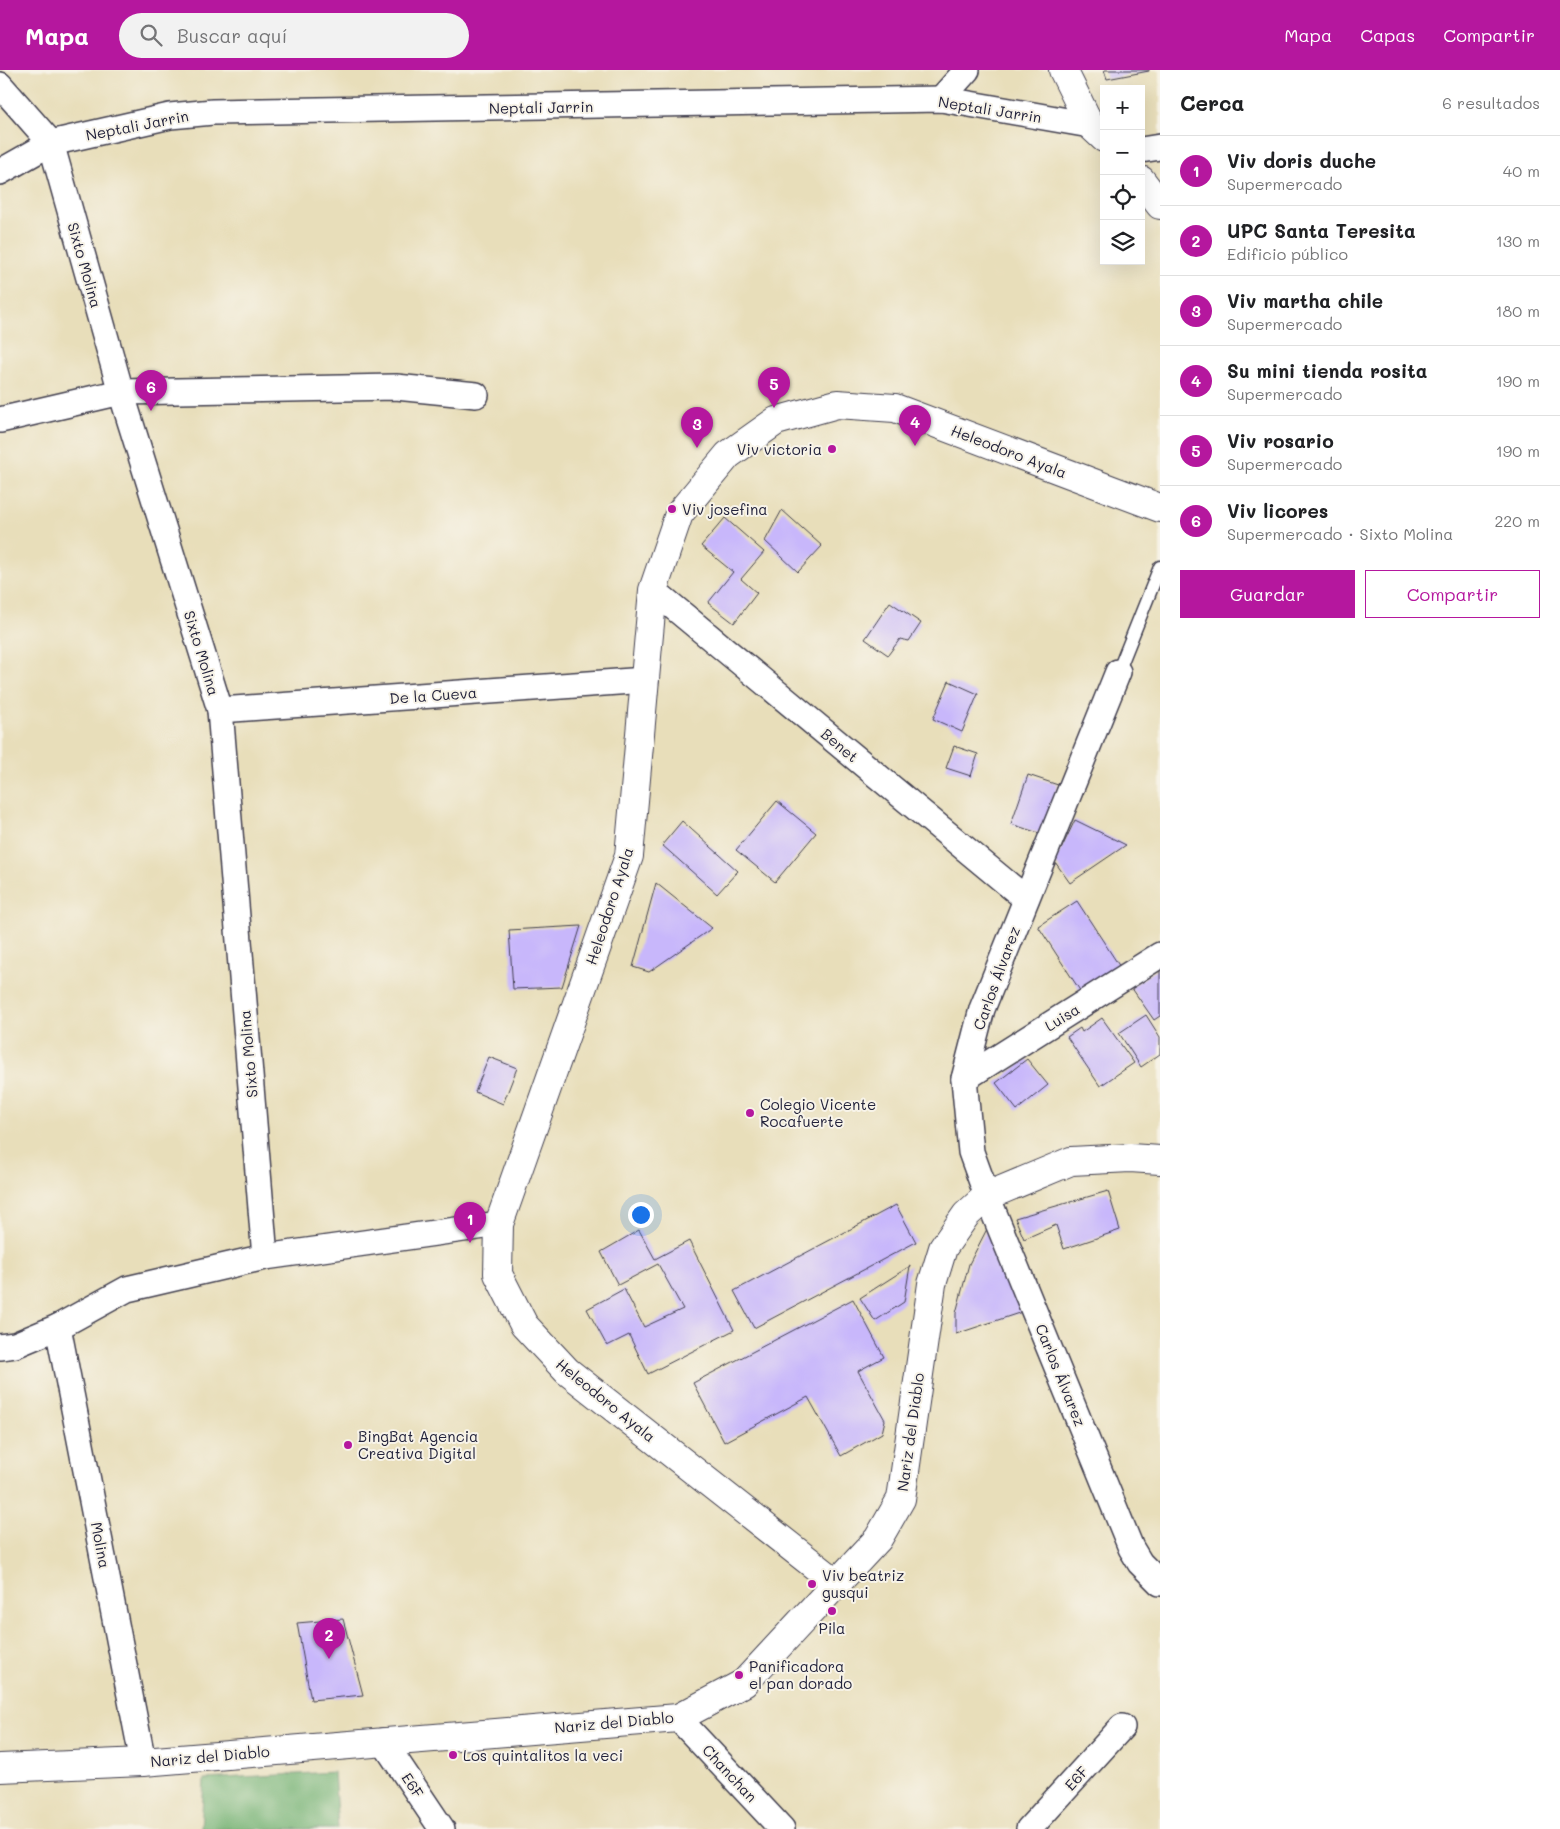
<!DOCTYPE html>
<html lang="es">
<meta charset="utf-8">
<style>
body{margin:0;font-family:Mali,sans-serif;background:#f2f2f2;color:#202124}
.controls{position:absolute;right:15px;top:15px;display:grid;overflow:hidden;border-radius:0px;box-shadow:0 5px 20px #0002}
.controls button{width:45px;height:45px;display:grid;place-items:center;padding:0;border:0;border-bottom:1px solid #e0e0e0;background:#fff;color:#202124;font:25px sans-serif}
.you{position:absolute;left:640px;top:1144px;width:18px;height:18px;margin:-12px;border:4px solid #fff;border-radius:50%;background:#1a73e8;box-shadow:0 0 0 8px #1a73e833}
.badge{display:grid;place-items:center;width:32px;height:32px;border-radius:50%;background:#b5179e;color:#fff;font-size:16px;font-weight:700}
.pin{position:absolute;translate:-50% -41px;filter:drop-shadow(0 1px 2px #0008)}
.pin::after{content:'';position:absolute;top:26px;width:18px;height:15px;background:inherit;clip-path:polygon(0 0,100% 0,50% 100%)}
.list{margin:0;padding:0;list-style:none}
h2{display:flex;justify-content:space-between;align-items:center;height:65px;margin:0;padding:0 20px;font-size:21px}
h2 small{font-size:16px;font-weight:400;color:#757577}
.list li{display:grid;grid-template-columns:32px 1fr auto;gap:15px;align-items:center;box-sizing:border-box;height:70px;padding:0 20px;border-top:1px solid #e0e0e0}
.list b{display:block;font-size:19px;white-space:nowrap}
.list p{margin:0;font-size:16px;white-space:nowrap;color:#757577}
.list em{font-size:16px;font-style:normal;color:#757577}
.actions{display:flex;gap:10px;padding:15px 20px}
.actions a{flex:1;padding:11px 0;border:1px solid #b5179e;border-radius:0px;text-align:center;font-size:18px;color:#b5179e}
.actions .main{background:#b5179e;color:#fff}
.icon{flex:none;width:28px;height:28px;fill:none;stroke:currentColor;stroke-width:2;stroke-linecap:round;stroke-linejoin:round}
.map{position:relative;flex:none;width:1160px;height:1759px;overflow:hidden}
header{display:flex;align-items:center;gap:30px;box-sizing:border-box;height:70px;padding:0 25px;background:#b5179e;color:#fff}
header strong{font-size:24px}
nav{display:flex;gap:28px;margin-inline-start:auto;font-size:18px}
.search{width:350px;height:45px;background:#f2f2f2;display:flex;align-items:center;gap:12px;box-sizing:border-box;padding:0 18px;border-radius:28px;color:#757577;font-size:19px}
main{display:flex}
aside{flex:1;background:#fff}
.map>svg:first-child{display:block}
</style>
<header>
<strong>Mapa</strong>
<div class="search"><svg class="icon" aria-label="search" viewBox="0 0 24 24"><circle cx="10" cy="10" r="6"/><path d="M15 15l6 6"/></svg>Buscar aquí</div>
<nav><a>Mapa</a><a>Capas</a><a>Compartir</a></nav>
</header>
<main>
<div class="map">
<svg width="1160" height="1759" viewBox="0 0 1160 1759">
<rect width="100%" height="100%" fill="#f7f3e8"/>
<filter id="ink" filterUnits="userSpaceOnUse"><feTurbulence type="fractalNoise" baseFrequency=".02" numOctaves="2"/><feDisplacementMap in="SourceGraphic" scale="10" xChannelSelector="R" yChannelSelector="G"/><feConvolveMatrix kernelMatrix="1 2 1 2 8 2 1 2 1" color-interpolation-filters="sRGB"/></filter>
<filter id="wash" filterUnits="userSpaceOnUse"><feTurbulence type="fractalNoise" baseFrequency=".0096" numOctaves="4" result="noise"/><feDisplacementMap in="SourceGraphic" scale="20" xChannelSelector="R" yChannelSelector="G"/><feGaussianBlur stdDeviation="1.12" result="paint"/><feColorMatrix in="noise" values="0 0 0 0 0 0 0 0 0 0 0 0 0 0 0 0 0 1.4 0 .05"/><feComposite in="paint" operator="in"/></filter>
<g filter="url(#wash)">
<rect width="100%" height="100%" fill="#e8deba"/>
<polygon fill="#76b374" stroke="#4c6a58" points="334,1702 338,1759 201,1759 204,1709"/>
<g id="blocks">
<g fill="#c8b7fb">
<polygon points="1104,0 1149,0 1149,1 1107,9"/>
<polygon points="782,440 822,476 798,502 765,471"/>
<polygon points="725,448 764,482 741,509 757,523 734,553 708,533 733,502 701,476"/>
<polygon points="890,532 921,553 909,571 900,569 888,585 865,569"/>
<polygon points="949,611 978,624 962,662 933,649"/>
<polygon points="954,676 978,684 971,706 946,698"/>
<polygon points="1028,705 1058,715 1042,764 1011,754"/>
<polygon points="777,731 816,763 775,812 736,780"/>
<polygon points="1075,750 1126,775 1070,813 1055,792"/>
<polygon points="682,751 738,801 717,824 662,775"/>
<polygon points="656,813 712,858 649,902 633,897"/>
<polygon points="1077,831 1120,897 1081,922 1038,856"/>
<polygon points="581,856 562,917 513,919 509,860"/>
<polygon points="1160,897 1160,946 1154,950 1131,917"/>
<polygon points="1146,945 1160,967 1160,984 1141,997 1119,963"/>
<polygon points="1102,948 1134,993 1100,1016 1067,967 1080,958 1082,962"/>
<polygon points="489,987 517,998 503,1034 475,1022"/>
<polygon points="1027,989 1048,1015 1017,1040 996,1013"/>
<polygon points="1108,1121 1120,1160 1064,1179 1056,1155 1024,1169 1015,1148"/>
<polygon points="896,1135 916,1172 754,1258 734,1221"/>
<polygon points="988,1157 1022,1242 956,1264 956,1243 969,1194"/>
<polygon points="639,1160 655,1189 689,1171 734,1260 648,1304 629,1265 607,1276 587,1239 624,1219 644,1257 683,1239 658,1194 618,1215 601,1182"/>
<polygon points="910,1196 904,1232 875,1251 860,1228"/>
<polygon points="853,1229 884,1287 858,1301 885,1350 882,1363 841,1386 808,1327 724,1372 693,1313"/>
<polygon points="343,1549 363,1625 311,1630 297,1553"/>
</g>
</g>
</g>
<g filter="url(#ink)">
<use href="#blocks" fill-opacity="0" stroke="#403e4e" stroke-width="1"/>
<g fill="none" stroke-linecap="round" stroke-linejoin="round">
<defs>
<polyline id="service" points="1118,602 1160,497"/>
<g id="minor">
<polyline points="0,15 51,73 121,322 220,640 265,1187"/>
<polyline points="941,29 967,0"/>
<polyline points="1141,80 1160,77"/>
<polyline points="0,102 51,73 170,46 213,42 941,29 1090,55"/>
<polyline points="0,350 121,322 396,317 476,325"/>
<polyline points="653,520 1026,829"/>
<polyline points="1118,602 982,939 964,1009 971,1082 987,1126 1131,1478 1140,1493 1160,1513"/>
<polyline points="220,640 646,610"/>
<polyline points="964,1009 1160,885"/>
<polyline points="58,1257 143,1692"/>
<polyline points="0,1277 15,1275 58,1257 127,1219 265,1187 499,1154"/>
<polyline points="678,1648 782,1759"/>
<polyline points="383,1671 442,1759"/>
<polyline points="1029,1759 1122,1657"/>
</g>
<g id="tertiary">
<polyline points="1063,0 1090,55 1104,68"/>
<polyline points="1141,110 1160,135"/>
<polyline points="838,1514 567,1301 524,1255 498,1204 499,1154 629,786 653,520 679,444 728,385 776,351 837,334 895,338 1160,438"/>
<polyline points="0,1698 143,1692 678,1648 744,1613 878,1469 901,1429 932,1214 943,1178 966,1145 987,1126 1071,1091 1130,1088 1160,1090"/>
</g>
</defs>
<use href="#service" stroke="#403e4e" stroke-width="15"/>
<use href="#minor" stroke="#403e4e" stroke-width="28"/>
<use href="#tertiary" stroke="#403e4e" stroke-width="30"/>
<use href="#service" stroke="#fff" stroke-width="12"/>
<use href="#minor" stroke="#fff" stroke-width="25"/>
<use href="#tertiary" stroke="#fff" stroke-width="28"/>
</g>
</g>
<g fill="#b5179e" stroke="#f7f3e8" stroke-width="2">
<circle cx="832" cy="379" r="5"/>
<circle cx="672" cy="439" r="5"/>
<circle cx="750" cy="1043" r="5"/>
<circle cx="348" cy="1375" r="5"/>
<circle cx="812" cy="1514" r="5"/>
<circle cx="832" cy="1541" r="5"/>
<circle cx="739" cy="1605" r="5"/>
<circle cx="453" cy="1685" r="5"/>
</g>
<g text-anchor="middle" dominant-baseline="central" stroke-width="4" stroke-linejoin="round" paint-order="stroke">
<g font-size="15" fill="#22223b" stroke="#f7f3e8">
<text transform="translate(541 37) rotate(-1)">Neptali Jarrin</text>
<text transform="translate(990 39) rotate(9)">Neptali Jarrin</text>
<text transform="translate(137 55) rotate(-11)">Neptali Jarrin</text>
<text transform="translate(85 195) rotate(74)">Sixto Molina</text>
<text transform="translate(1009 381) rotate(21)">Heleodoro Ayala</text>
<text transform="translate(202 583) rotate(73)">Sixto Molina</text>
<text transform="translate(433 625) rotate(-4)">De la Cueva</text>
<text transform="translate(840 675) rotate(40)">Benet</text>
<text transform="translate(609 836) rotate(-72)">Heleodoro Ayala</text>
<text transform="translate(996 908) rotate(-70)">Carlos Álvarez</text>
<text transform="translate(1062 947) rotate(-32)">Luisa</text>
<text transform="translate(248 984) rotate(-95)">Sixto Molina</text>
<text transform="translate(1061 1305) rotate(68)">Carlos Álvarez</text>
<text transform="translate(606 1330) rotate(39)">Heleodoro Ayala</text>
<text transform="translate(910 1362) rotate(-82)">Nariz del Diablo</text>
<text transform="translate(101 1475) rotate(79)">Molina</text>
<text transform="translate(614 1652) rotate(-5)">Nariz del Diablo</text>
<text transform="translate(210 1686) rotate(-5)">Nariz del Diablo</text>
<text transform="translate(730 1703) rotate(47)">Chanchan</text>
<text transform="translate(1076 1708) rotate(-48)">E6F</text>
<text transform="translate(413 1715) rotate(56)">E6F</text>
</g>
<g font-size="15" fill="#22223b" stroke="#f7f3e8" text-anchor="start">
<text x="822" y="379" text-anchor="end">Viv victoria</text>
<text x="682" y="439">Viv josefina</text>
<text x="760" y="1034">Colegio Vicente<tspan x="760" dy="17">Rocafuerte</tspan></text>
<text x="358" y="1366">BingBat Agencia<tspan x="358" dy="17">Creativa Digital</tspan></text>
<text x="822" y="1505">Viv beatriz<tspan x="822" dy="17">gusqui</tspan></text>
<text x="832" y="1558" text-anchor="middle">Pila</text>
<text x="749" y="1596">Panificadora<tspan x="749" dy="17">el pan dorado</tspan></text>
<text x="463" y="1685">Los quintalitos la veci</text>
</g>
</g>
</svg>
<div class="controls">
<button>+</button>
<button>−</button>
<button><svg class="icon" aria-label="locate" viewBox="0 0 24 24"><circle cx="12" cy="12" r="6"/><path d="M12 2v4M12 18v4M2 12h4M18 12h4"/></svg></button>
<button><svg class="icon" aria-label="layers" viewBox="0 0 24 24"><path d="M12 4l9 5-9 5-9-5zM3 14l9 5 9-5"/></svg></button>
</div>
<div class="you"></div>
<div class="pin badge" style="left:470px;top:1173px">1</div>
<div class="pin badge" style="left:329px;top:1589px">2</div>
<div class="pin badge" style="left:697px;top:378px">3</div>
<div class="pin badge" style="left:915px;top:376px">4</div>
<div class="pin badge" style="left:774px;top:338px">5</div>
<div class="pin badge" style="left:151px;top:341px">6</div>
</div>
<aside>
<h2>Cerca<small>6 resultados</small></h2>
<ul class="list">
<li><span class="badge">1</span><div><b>Viv doris duche</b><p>Supermercado</p></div><em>40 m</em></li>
<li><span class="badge">2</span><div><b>UPC Santa Teresita</b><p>Edificio público</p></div><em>130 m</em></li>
<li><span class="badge">3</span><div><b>Viv martha chile</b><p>Supermercado</p></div><em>180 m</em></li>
<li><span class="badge">4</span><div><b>Su mini tienda rosita</b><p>Supermercado</p></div><em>190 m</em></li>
<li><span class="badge">5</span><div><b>Viv rosario</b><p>Supermercado</p></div><em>190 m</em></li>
<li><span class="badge">6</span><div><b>Viv licores</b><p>Supermercado · Sixto Molina</p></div><em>220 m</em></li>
</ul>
<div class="actions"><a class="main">Guardar</a><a>Compartir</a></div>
</aside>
</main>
